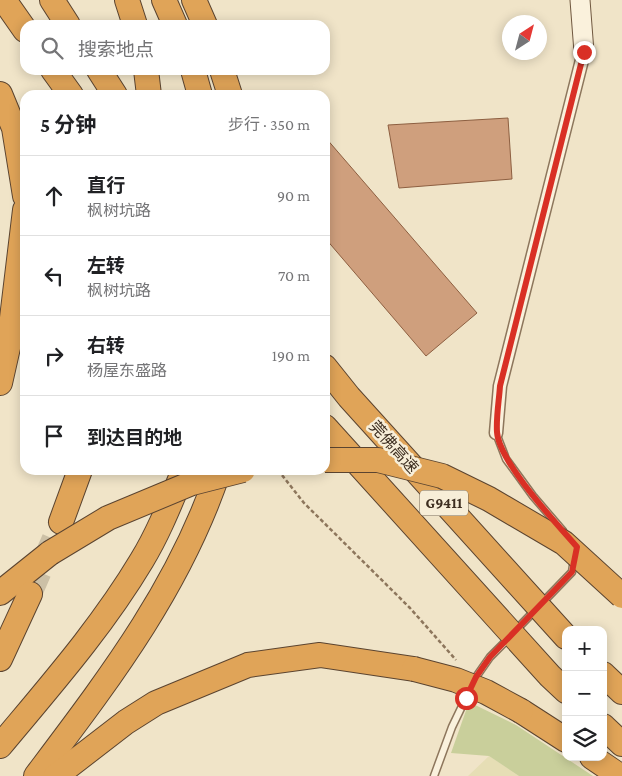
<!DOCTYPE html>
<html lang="zh">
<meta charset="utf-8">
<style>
body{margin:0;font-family:"Crimson Pro","Noto Sans SC",serif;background:#f6f6f6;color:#202124}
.controls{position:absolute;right:15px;bottom:15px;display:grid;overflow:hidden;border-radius:10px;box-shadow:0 2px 12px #0003}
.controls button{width:45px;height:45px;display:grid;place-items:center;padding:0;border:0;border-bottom:1px solid #e0e0e0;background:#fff;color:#202124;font:25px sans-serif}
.compass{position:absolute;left:502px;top:15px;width:45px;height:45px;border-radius:50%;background:#fff;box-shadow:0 2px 12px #0003;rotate:36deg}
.stop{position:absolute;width:15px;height:15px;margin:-11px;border:4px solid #d93025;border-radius:50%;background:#fff}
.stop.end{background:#d93025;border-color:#fff;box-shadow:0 1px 5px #0008}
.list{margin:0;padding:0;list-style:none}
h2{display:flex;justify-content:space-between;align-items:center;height:65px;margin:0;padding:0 20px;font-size:21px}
h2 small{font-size:16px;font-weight:400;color:#757577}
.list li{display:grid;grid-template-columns:32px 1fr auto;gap:15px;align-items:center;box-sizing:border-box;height:80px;padding:0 20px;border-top:1px solid #e0e0e0}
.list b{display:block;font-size:19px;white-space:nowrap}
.list p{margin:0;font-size:16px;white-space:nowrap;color:#757577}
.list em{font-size:16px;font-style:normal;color:#757577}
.icon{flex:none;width:28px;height:28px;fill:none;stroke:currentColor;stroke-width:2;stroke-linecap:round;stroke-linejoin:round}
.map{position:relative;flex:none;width:622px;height:776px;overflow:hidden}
.search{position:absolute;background:#fff;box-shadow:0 2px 12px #0003;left:20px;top:20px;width:310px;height:55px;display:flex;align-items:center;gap:12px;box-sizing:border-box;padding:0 18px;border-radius:15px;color:#757577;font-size:19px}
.panel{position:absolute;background:#fff;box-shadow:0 2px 12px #0003;left:20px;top:90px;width:310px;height:385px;border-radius:15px}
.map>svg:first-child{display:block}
</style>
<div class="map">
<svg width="622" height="776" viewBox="0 0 622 776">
<rect width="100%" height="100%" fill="#f0e4c8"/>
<polygon fill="#e6deb5" points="489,756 519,776 468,776"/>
<polygon fill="#c9cf9b" points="469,702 516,725 593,776 519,776 489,756 451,753"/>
<g fill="#cf9f7d" stroke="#8d5f41">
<polygon points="508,118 512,179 399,188 388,125"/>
<polygon points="325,137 477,313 426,356 325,238"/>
</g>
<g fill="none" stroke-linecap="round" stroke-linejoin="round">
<polyline stroke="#ccc0a6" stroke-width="24" stroke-dasharray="24 12" stroke-linecap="butt" points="30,594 61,522"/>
<defs>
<g id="lane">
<polyline points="496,433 506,459 533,496 563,531"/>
<polyline points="515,631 572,572 574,559"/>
<polyline points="434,776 452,727 476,677 490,657 509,638"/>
</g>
<polyline id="street" points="496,433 500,386 584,52"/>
<polyline id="secondary" points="580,0 584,52"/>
<g id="highway">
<polyline points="4,0 25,30"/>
<polyline points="52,0 68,25"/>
<polyline points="127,0 135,25"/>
<polyline points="164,0 175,25"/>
<polyline points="194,0 205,25"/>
<polyline points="53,70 71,95"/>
<polyline points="99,70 115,95"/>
<polyline points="146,70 149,95"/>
<polyline points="193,70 200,95"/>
<polyline points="222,70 230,95"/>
<polyline points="0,94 14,128 25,196"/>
<polyline points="325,367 349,397 566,637"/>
<polyline points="0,383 9,343 25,210"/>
<polyline points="325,427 550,676 566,691"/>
<polyline points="61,522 80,470"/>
<polyline points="0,593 50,553"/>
<polyline points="0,659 30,594"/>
<polyline points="603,674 622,692"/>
<polyline points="521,711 566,740"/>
<polyline points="603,726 622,744"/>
<path d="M0,746c50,-60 102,-119 142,-186 17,-28 29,-59 42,-90"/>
<polyline points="592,757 620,776"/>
<path d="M36,776c73,-97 144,-189 183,-306"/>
<polyline points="56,776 126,722 156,703 248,665 320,655 414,669"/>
</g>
</defs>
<use href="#lane" stroke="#8d765c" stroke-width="9"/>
<use href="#street" stroke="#8d765c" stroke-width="15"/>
<use href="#secondary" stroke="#6f573f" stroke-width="21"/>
<use href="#highway" stroke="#5b4430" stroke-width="26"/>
<polyline stroke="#8d765c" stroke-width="2.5" stroke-dasharray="4 2.5" stroke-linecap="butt" points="278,470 304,503 410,608 456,660"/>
<use href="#lane" stroke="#faf1dc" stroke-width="6"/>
<use href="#street" stroke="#faf1dc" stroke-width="12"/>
<use href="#secondary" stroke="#faf1dc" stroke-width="19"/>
<use href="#highway" stroke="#e0a458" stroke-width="24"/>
<defs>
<g id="highway-bridge">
<polyline points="325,460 378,460 442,476 489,499 564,543 622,596"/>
<polyline points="50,553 108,518 192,483 243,470"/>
<polyline points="414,669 456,680 486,692 521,711"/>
</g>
</defs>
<use href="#highway-bridge" stroke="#5b4430" stroke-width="26" stroke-linecap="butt"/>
<use href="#highway-bridge" stroke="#e0a458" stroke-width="24"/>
</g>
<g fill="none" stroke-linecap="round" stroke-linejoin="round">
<path stroke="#d93025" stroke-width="6" d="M466,698l10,-21 14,-20 82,-85 5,-25c-21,-24 -78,-85 -80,-115 -1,-15 2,-31 3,-46l84,-334"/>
</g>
<g text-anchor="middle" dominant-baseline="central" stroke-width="5" stroke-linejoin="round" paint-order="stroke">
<rect fill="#f7eed8" stroke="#756857" stroke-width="1" x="420" y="490.5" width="48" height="25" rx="4"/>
<g font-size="15" font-weight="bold" fill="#3d2e20">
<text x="444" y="503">G9411</text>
</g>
<g font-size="16" fill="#3d2e20" stroke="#f7eed8">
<text transform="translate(394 447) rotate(48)">莞佛高速</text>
</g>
</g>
</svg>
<div class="controls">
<button>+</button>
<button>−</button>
<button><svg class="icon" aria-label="layers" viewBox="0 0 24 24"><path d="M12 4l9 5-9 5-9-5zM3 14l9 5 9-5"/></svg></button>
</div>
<svg class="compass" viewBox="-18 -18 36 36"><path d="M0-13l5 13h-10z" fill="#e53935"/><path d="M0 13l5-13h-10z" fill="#757577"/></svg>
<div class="stop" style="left:466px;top:698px"></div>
<div class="stop end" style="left:584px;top:52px"></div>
<div class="search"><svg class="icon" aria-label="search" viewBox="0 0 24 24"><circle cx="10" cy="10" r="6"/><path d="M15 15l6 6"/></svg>搜索地点</div>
<section class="panel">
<h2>5 分钟<small>步行 · 350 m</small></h2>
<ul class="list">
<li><svg class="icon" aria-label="ahead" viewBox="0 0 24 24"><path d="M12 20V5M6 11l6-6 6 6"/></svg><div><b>直行</b><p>枫树坑路</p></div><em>90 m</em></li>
<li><svg class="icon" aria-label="left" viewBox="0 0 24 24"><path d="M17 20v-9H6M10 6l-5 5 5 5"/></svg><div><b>左转</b><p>枫树坑路</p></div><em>70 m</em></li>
<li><svg class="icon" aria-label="right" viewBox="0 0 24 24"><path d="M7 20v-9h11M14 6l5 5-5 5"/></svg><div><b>右转</b><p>杨屋东盛路</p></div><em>190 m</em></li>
<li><svg class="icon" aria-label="arrive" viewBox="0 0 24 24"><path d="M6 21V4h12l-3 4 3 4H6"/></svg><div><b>到达目的地</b></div></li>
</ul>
</section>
</div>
